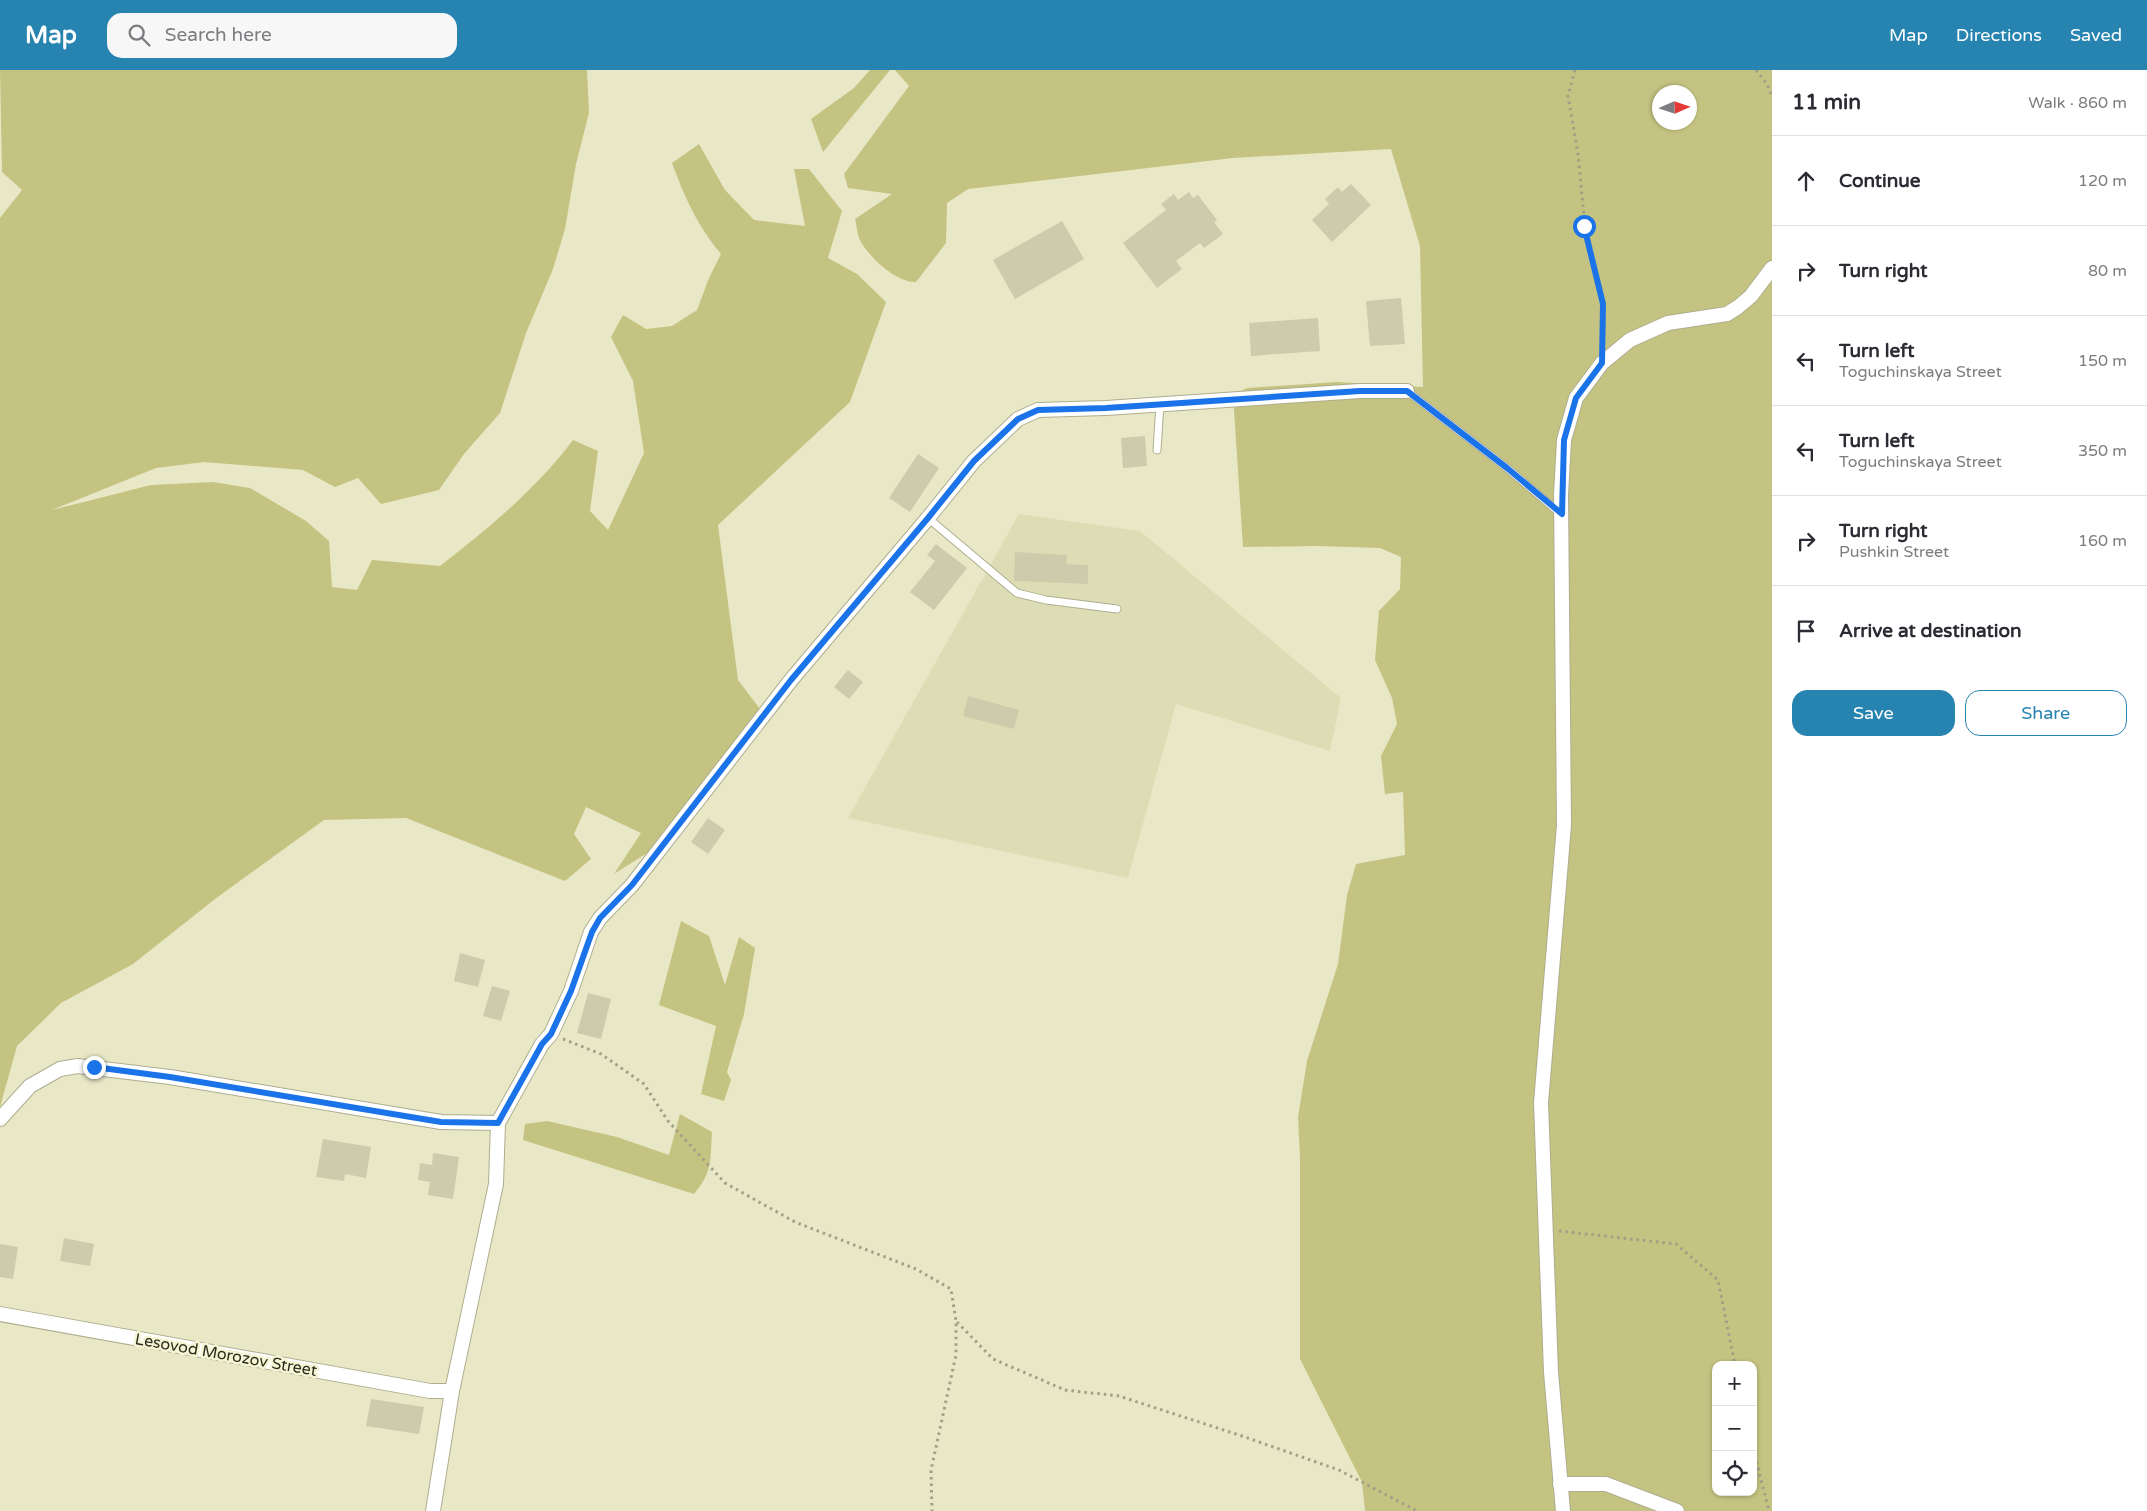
<!DOCTYPE html>
<meta charset="utf-8">
<style>
body{margin:0;font-family:"Varela Round",sans-serif;background:#f7f7f7;color:#2b2b33}
.controls{position:absolute;right:15px;bottom:15px;display:grid;overflow:hidden;border-radius:10px;box-shadow:0 1px 4px #0004}
.controls button{width:45px;height:45px;display:grid;place-items:center;padding:0;border:0;border-bottom:1px solid #e1e1e2;background:#fff;color:#2b2b33;font:25px sans-serif}
.compass{position:absolute;left:1652px;top:15px;width:45px;height:45px;border-radius:50%;background:#fff;box-shadow:0 1px 4px #0004;rotate:87deg}
.stop{position:absolute;width:15px;height:15px;margin:-11px;border:4px solid #1a73e8;border-radius:50%;background:#fff}
.stop.end{background:#1a73e8;border-color:#fff;box-shadow:0 1px 5px #0008}
.list{margin:0;padding:0;list-style:none}
h2{display:flex;justify-content:space-between;align-items:center;height:65px;margin:0;padding:0 20px;font-size:21px}
h2 small{font-size:16px;font-weight:400;color:#7c7c81}
.list li{display:grid;grid-template-columns:32px 1fr auto;gap:15px;align-items:center;box-sizing:border-box;height:90px;padding:0 20px;border-top:1px solid #e1e1e2}
.list b{display:block;font-size:19px;white-space:nowrap}
.list p{margin:0;font-size:16px;white-space:nowrap;color:#7c7c81}
.list em{font-size:16px;font-style:normal;color:#7c7c81}
.actions{display:flex;gap:10px;padding:15px 20px}
.actions a{flex:1;padding:11px 0;border:1px solid #2784b1;border-radius:15px;text-align:center;font-size:18px;color:#2784b1}
.actions .main{background:#2784b1;color:#fff}
.icon{flex:none;width:28px;height:28px;fill:none;stroke:currentColor;stroke-width:2;stroke-linecap:round;stroke-linejoin:round}
.map{position:relative;flex:none;width:1772px;height:1441px;overflow:hidden}
header{display:flex;align-items:center;gap:30px;box-sizing:border-box;height:70px;padding:0 25px;background:#2784b1;color:#fff}
header strong{font-size:24px}
nav{display:flex;gap:28px;margin-inline-start:auto;font-size:18px}
.search{width:350px;height:45px;background:#f7f7f7;display:flex;align-items:center;gap:12px;box-sizing:border-box;padding:0 18px;border-radius:15px;color:#7c7c81;font-size:19px}
main{display:flex}
aside{flex:1;background:#fff}
.map>svg:first-child{display:block}
</style>
<header>
<strong>Map</strong>
<div class="search"><svg class="icon" aria-label="search" viewBox="0 0 24 24"><circle cx="10" cy="10" r="6"/><path d="M15 15l6 6"/></svg>Search here</div>
<nav><a>Map</a><a>Directions</a><a>Saved</a></nav>
</header>
<main>
<div class="map">
<svg width="1772" height="1441" viewBox="0 0 1772 1441">
<rect width="100%" height="100%" fill="#e8e8c7"/>
<polygon fill="#ddddb5" points="1019,444 1140,461 1341,628 1330,681 1176,634 1128,808 848,748"/>
<g fill="#c5c381" fill-rule="evenodd">
<path d="M0,0h587l2,43 -13,51 -11,65 -12,40 -27,64 -26,80 -36,41 -25,36 -58,14 -23,-26 -23,9 -32,-17 -99,-8 -48,6 -104,42 99,-25 62,-3 37,6 56,33 23,20 3,46 25,3 15,-30 68,6c48,-37 96,-77 133,-126l25,11 -8,60 18,19 36,-77 -11,-72 -22,-44 12,-22 23,14 26,-3 25,-16 12,-32 12,-24c-24,-29 -36,-56 -49,-91l27,-19 26,46 29,30 51,6 -11,-57h15l33,42 -14,47 29,16 29,28 -36,100 -132,123 20,155 22,29 -113,144 -33,21 27,-41 -55,-26 -12,27 17,25 -26,22 -159,-63 -82,2 -109,79 -82,65 -72,39 -44,43 -17,61v-889l22,-28 -20,-18z"/>
<polygon points="870,0 890,0 823,82 811,49 854,18"/>
<path d="M895,0h877v1441h-407l-3,-29 -62,-123v-201l-2,-41 9,-56 31,-97 9,-69 9,-31 49,-9 -2,-63 -18,2 -4,-38 16,-32 -5,-26 -17,-38 4,-49 21,-22 1,-32 -21,-9 -62,-2 -75,1 -10,-152 14,-7 90,-6 86,5 -3,-141 -29,-97 -158,9 -265,31 -21,14 -1,40 -30,39c-19,1 -46,-24 -55,-40 -4,-6 -4,-16 -6,-23l37,-25 -44,-6 -4,-14 65,-88zM1660,22h30v30h-30zM1716,1295h37v127h-37z"/>
<polygon points="681,851 709,866 725,915 739,867 755,878 744,944 727,1002 731,1010 724,1031 701,1024 716,956 659,935"/>
<path d="M680,1044l32,18c-2,29 1,39 -18,62l-171,-54 2,-16 22,-3 70,16 52,18z"/>
</g>
<g fill="#ccccac">
<polygon points="1351,114 1371,135 1332,172 1312,150 1329,134 1325,129 1338,117 1342,122"/>
<polygon points="1189,122 1193,128 1198,125 1217,150 1214,152 1223,164 1204,178 1200,173 1176,191 1182,199 1157,218 1123,173 1166,140 1161,134 1174,124 1178,130"/>
<polygon points="1062,151 1084,189 1015,229 993,190"/>
<polygon points="1401,228 1405,274 1370,276 1366,231"/>
<polygon points="1318,248 1320,281 1251,286 1249,253"/>
<polygon points="1145,366 1147,396 1123,398 1121,368"/>
<polygon points="918,384 939,398 910,442 889,428"/>
<polygon points="936,474 967,498 934,540 910,522 935,491 927,485"/>
<polygon points="1015,482 1067,485 1066,494 1088,495 1088,514 1014,511"/>
<polygon points="848,600 863,612 849,629 834,617"/>
<polygon points="968,626 1019,640 1014,659 963,646"/>
<polygon points="708,748 725,760 708,784 691,772"/>
<polygon points="460,883 485,890 478,917 454,911"/>
<polygon points="492,916 510,921 501,951 483,946"/>
<polygon points="588,923 611,929 601,969 577,963"/>
<polygon points="323,1069 371,1077 366,1108 345,1104 344,1111 316,1107"/>
<polygon points="433,1083 459,1087 453,1129 428,1125 430,1112 418,1110 420,1093 432,1095"/>
<polygon points="64,1168 94,1174 90,1196 60,1191"/>
<polygon points="0,1174 18,1177 13,1209 0,1207"/>
<polygon points="371,1329 424,1337 419,1364 366,1356"/>
</g>
<g fill="none" stroke-linecap="round" stroke-linejoin="round">
<defs>
<g id="service">
<polyline points="1407,321 1507,398 1561,444"/>
<polyline points="1157,380 1160,334"/>
<polyline points="928,448 1017,523 1046,530 1117,539"/>
</g>
<g id="minor">
<polyline points="0,1049 30,1016 60,999 78,996 170,1007 441,1052 498,1053"/>
<polyline points="0,1244 430,1321 452,1321"/>
<polyline points="1560,1414 1606,1414 1677,1441"/>
<polyline points="433,1441 452,1321 496,1114 498,1053 542,974 551,964 571,921 591,862 600,848 632,815 791,610 928,448 974,391 1018,349 1038,340 1106,338 1360,321 1407,321"/>
<polyline points="1563,1441 1551,1302 1541,1033 1564,755 1561,425 1564,370 1576,328 1602,293 1630,270 1668,253 1727,244 1738,237 1751,226 1772,198"/>
</g>
</defs>
<use href="#service" stroke="#aead8e" stroke-width="9"/>
<use href="#minor" stroke="#aead8e" stroke-width="16"/>
<g stroke="#a1a087" stroke-width="3" stroke-dasharray="2.5 4" stroke-linecap="butt">
<polyline points="1575,0 1568,26 1578,84 1585,156 1603,235 1603,275"/>
<polyline points="1756,0 1767,14 1772,26"/>
<polyline points="563,969 601,984 644,1014 668,1051 725,1113 795,1152 916,1199 951,1219 956,1251 956,1285 931,1400 932,1441"/>
<polyline points="1559,1161 1676,1174 1718,1210 1735,1295"/>
<polyline points="957,1252 993,1289 1065,1320 1119,1326 1242,1366 1339,1400 1417,1441"/>
<polyline points="1753,1379 1769,1441"/>
</g>
<use href="#service" stroke="#fff" stroke-width="7"/>
<use href="#minor" stroke="#fff" stroke-width="14"/>
</g>
<g fill="none" stroke-linecap="round" stroke-linejoin="round">
<polyline stroke="#1a73e8" stroke-width="6" points="94,997 170,1007 441,1052 498,1053 542,974 551,964 571,921 592,862 600,848 632,815 791,610 928,448 974,391 1018,349 1038,340 1106,338 1360,321 1407,321 1507,398 1562,444 1564,370 1576,328 1602,293 1603,234 1584,156"/>
</g>
<g text-anchor="middle" dominant-baseline="central" stroke-width="5" stroke-linejoin="round" paint-order="stroke">
<g font-size="16" fill="#2c2b1f" stroke="#f5f5d4">
<text transform="translate(226 1285) rotate(10)">Lesovod Morozov Street</text>
</g>
</g>
</svg>
<div class="controls">
<button>+</button>
<button>−</button>
<button><svg class="icon" aria-label="locate" viewBox="0 0 24 24"><circle cx="12" cy="12" r="6"/><path d="M12 2v4M12 18v4M2 12h4M18 12h4"/></svg></button>
</div>
<svg class="compass" viewBox="-18 -18 36 36"><path d="M0-13l5 13h-10z" fill="#e53935"/><path d="M0 13l5-13h-10z" fill="#7c7c81"/></svg>
<div class="stop" style="left:1584px;top:156px"></div>
<div class="stop end" style="left:94px;top:997px"></div>
</div>
<aside>
<h2>11 min<small>Walk · 860 m</small></h2>
<ul class="list">
<li><svg class="icon" aria-label="ahead" viewBox="0 0 24 24"><path d="M12 20V5M6 11l6-6 6 6"/></svg><div><b>Continue</b></div><em>120 m</em></li>
<li><svg class="icon" aria-label="right" viewBox="0 0 24 24"><path d="M7 20v-9h11M14 6l5 5-5 5"/></svg><div><b>Turn right</b></div><em>80 m</em></li>
<li><svg class="icon" aria-label="left" viewBox="0 0 24 24"><path d="M17 20v-9H6M10 6l-5 5 5 5"/></svg><div><b>Turn left</b><p>Toguchinskaya Street</p></div><em>150 m</em></li>
<li><svg class="icon" aria-label="left" viewBox="0 0 24 24"><path d="M17 20v-9H6M10 6l-5 5 5 5"/></svg><div><b>Turn left</b><p>Toguchinskaya Street</p></div><em>350 m</em></li>
<li><svg class="icon" aria-label="right" viewBox="0 0 24 24"><path d="M7 20v-9h11M14 6l5 5-5 5"/></svg><div><b>Turn right</b><p>Pushkin Street</p></div><em>160 m</em></li>
<li><svg class="icon" aria-label="arrive" viewBox="0 0 24 24"><path d="M6 21V4h12l-3 4 3 4H6"/></svg><div><b>Arrive at destination</b></div></li>
</ul>
<div class="actions"><a class="main">Save</a><a>Share</a></div>
</aside>
</main>
